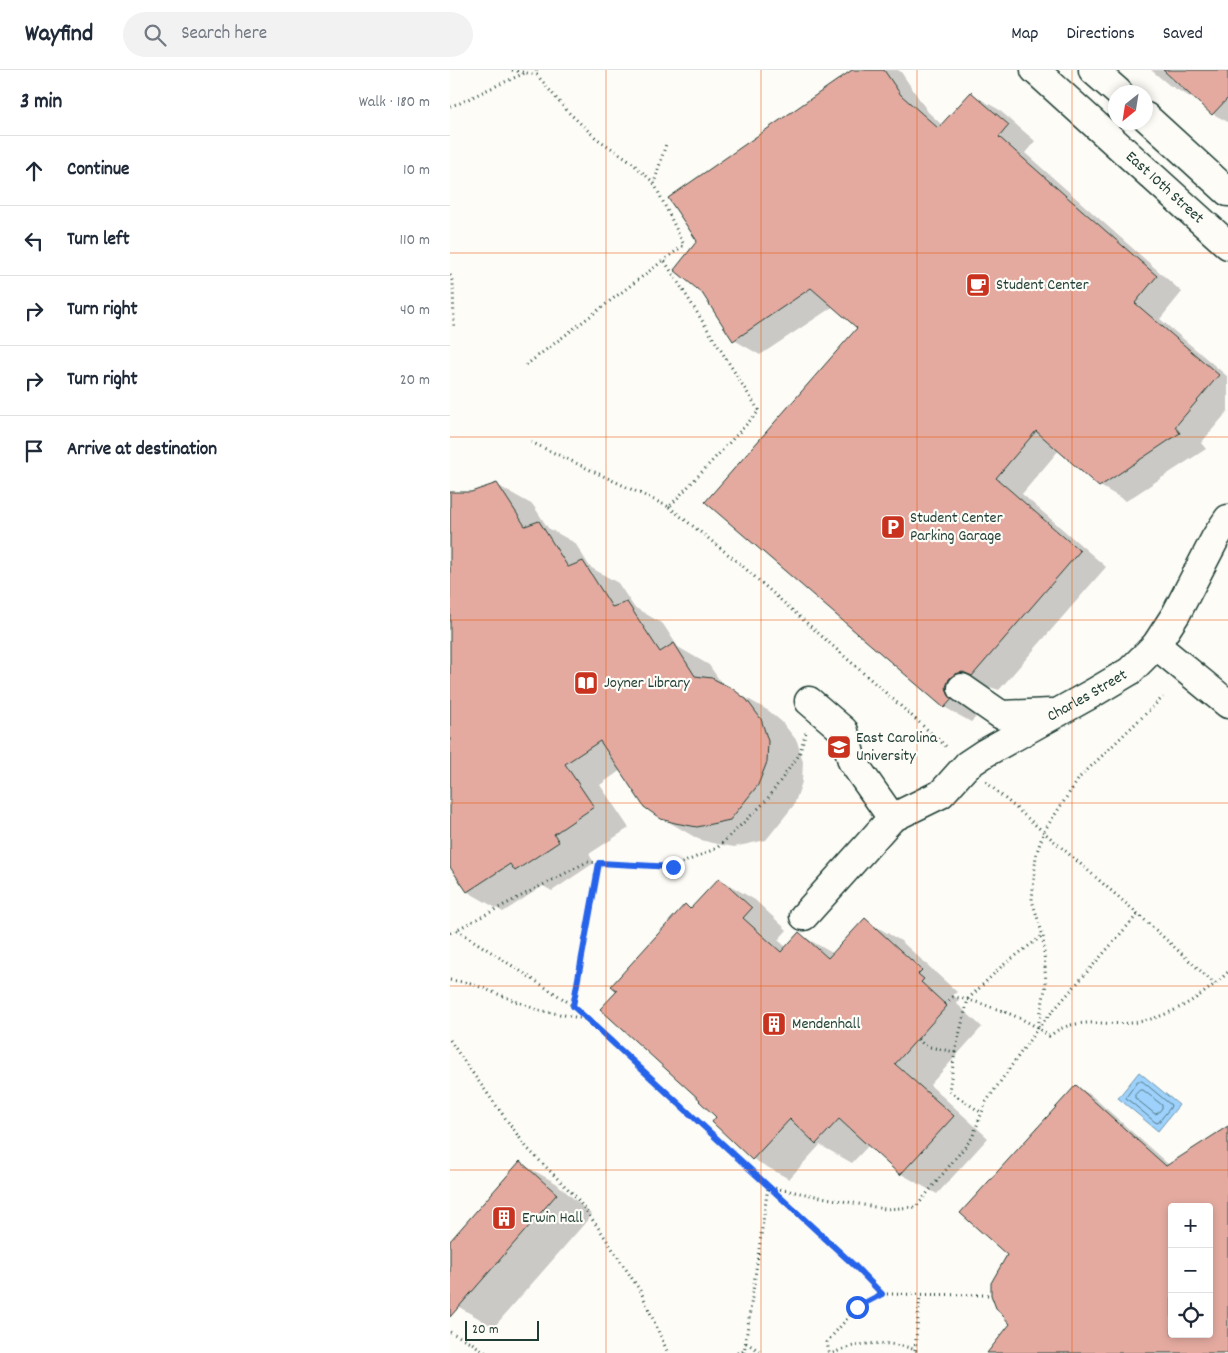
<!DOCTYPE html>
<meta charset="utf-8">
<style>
body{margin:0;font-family:Dekko,sans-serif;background:#f2f2f3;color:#1f2937}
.controls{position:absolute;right:15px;bottom:15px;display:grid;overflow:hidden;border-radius:5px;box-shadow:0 2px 8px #0003}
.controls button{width:45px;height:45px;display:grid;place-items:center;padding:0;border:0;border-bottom:1px solid #e0e1e3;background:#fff;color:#1f2937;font:25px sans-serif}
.compass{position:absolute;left:658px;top:15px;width:45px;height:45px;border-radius:50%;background:#fff;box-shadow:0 2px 8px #0003;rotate:210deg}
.scale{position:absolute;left:15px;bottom:12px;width:74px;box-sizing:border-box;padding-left:5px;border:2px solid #1f3d34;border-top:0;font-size:14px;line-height:18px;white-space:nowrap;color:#1f3d34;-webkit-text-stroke:4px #fdfcf7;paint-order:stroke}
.stop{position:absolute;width:15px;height:15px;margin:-11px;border:4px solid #2563eb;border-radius:50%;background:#fff}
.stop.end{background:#2563eb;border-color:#fff;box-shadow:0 1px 5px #0008}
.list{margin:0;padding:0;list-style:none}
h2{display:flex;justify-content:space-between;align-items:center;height:65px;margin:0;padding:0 20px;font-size:21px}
h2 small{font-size:16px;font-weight:400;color:#747a83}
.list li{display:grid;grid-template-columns:32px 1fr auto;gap:15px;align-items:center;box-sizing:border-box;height:70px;padding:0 20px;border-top:1px solid #e0e1e3}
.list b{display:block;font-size:19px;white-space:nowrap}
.list em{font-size:16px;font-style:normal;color:#747a83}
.icon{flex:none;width:28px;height:28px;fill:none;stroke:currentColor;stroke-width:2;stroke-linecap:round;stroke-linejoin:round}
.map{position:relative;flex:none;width:778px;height:1283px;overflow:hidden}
header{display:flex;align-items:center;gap:30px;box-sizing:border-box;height:70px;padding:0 25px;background:#fff;border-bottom:1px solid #e0e1e3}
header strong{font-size:24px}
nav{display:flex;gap:28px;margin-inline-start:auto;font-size:18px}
.search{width:350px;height:45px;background:#f2f2f3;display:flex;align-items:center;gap:12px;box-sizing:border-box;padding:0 18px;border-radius:28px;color:#747a83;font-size:19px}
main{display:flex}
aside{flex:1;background:#fff}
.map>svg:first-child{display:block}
</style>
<header>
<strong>Wayfind</strong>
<div class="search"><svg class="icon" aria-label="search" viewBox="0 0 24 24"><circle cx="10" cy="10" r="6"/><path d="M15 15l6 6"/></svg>Search here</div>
<nav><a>Map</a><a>Directions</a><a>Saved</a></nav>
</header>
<main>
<aside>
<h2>3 min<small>Walk · 180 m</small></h2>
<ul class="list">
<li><svg class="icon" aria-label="ahead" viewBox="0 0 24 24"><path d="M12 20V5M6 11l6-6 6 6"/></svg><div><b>Continue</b></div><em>10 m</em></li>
<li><svg class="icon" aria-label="left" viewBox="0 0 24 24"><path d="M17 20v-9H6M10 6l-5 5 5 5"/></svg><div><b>Turn left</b></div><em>110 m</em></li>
<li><svg class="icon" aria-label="right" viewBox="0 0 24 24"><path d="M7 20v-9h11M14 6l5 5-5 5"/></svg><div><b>Turn right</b></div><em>40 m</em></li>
<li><svg class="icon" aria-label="right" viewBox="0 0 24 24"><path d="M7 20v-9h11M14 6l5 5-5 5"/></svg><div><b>Turn right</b></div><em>20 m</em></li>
<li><svg class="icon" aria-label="arrive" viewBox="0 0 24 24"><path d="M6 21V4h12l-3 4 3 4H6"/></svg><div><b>Arrive at destination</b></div></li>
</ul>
</aside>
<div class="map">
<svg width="778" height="1283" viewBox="0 0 778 1283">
<rect width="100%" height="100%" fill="#fdfcf7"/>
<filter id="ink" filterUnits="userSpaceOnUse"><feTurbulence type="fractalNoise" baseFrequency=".02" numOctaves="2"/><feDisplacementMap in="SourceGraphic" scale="10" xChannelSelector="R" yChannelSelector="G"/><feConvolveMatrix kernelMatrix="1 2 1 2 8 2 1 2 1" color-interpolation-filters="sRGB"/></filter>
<g filter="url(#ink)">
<polygon fill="#9ed2fc" stroke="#6b96ac" points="689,1002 729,1035 708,1061 668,1028"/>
<g fill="#0003" fill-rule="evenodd">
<polygon points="404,0 448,0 451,2 478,42 492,55 521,24 548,39 585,71 575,83 732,222 710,249 778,307 778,341 751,373 756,379 676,431 650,416 609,380 572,424 656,497 549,620 540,617 532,619 528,645 521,652 494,637 409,257 384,236 310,285 284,270"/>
<polygon points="701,0 778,0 778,52 763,44 744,26 742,28 719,15"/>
<polygon points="47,415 83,435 98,458 125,473 140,497 168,513 184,537 213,554 228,577 259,595 272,614 319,641 332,652 347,671 353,692 352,712 344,735 316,770 284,777 262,773 248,769 212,748 171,700 150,715 179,758 139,784 144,793 102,821 93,816 53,842 18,822 2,798 0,797 0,423 22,423"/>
<polygon points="269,809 305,830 337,860 328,870 336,877 349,864 384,884 415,850 451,871 507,922 503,925 509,930 506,933 532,957 480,1015 538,1068 487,1124 451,1104 419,1075 402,1093 370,1075 339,1109 303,1089 268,1047 169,921 235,836 241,840"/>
<path d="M627,1017l14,8 78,70 59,-38v226h-240l23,-29 -2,-69zM722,1137h37v127h-37z"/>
<polygon points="70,1093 106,1113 142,1145 44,1257 9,1237 0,1229 0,1173"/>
</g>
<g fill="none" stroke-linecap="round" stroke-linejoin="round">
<g stroke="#527984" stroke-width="1">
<polygon points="688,1011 692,1011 721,1035 720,1038 708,1053 705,1052 676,1028 677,1026"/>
<polygon points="690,1020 693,1020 712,1035 712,1038 708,1043 705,1044 685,1028 685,1025"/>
</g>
</g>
<g fill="#e4aaa0" stroke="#1f3d34" fill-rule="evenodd">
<polygon points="402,0 434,0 451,25 488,58 521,22 559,55 549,67 707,206 685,233 769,305 725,357 730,363 649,417 586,361 546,408 630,481 522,606 513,602 505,604 499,609 496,617 498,624 502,629 494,638 255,432 407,258 361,218 283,271 252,223 224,200 247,171 218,128"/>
<polygon points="713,0 778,0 778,28 762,45"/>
<polygon points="47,413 75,456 89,451 118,497 133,491 162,537 177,532 210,582 224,573 245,606 262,608 283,619 297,630 311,649 318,671 317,692 308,715 280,750 247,757 225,753 211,749 194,737 150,671 115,694 144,737 104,764 109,772 65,801 60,794 17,822 0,797 0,422 21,422"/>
<polygon points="269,808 302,838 293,848 331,882 349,862 378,888 415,848 472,900 468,904 474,909 471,912 497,936 445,994 504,1046 450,1105 389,1049 366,1074 340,1049 302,1090 262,1052 266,1047 249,1031 250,1030 150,939 167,921 161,916 235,834 240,839"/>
<path d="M626,1015l90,81 62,-40v227h-241l23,-29 -14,-16 -5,-13v-12l16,-28 -47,-42zM722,1137h37v127h-37z"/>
<polygon points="70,1091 107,1124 0,1247 0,1171"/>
</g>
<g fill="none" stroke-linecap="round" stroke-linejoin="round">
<defs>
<g id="minor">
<polyline points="706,575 778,634"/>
<polyline points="512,618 551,645 601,643"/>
<polyline points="359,631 394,661 402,691 442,748"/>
<path id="s1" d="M354,846l88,-98 49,-24 26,-29 18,-12 108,-60 37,-22 26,-26 20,-31 40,-77 12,-18"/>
</g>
<g id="major">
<path id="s2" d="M585,0l193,175"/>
<polyline points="643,0 668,22"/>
<polyline points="696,47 778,122"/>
</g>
</defs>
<use href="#minor" stroke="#1f3d34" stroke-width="31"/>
<use href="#major" stroke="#1f3d34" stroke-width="31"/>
<g stroke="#1f3d34" stroke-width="3" stroke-dasharray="1 4" stroke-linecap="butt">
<polyline points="62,0 87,5 116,40 146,68 179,90 204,113"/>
<polyline points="86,0 87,5"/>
<polyline points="0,36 10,33 39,19 75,3"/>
<polyline points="0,205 3,213 4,256"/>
<polyline points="76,295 214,190"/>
<polyline points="81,372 219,437 309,341 214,190 234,175 204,113 216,74"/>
<polyline points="219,437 289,493 498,678"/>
<polyline points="536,712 688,844 765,914"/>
<polyline points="7,860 118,932 406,1197 432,1224 407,1237 377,1272 379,1283"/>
<polyline points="0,863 137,792 223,797 267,778 315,732 349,685 356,662"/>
<polyline points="0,910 20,913 88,940 135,949"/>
<path d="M495,934l8,-7c16,2 26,6 41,11 22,8 37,14 55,28 4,-2 9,-7 13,-8 21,-9 46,-3 69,-5 36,-4 72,-26 97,-51"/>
<polyline points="123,936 149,793"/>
<polyline points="588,957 596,914 593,866 582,830 586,785 594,761 630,707 713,627"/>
<polyline points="468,969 475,976 505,982 518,929 552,896 592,866"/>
<polyline points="0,970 11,987 77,1078 126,1127 152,1163 191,1222 218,1283"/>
<polyline points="505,982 499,1021 532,1043"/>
<polyline points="432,1224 541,1225"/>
<polyline points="0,1262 22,1273 36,1283"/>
<polyline points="296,1273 313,1283"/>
<polyline points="465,1280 470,1225"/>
<polyline points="287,1283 295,1281"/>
<polyline points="294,1283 318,1117 435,1139 466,1137 522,1068 536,1032 588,958 688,844"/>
<path d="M383,1283c8,-3 17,-7 26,-8 17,-3 47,-2 61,8"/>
</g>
<use href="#minor" stroke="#fdfcf7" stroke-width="28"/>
<use href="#major" stroke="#fdfcf7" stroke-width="28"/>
</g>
</g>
<g fill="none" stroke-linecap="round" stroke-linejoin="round" filter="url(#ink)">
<polyline stroke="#2563eb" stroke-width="6" points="223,797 149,793 123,936 406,1197 432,1224 407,1237"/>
</g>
<path fill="none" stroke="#e8590c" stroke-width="1" stroke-opacity="0.55" d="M156,0v1283M311,0v1283M467,0v1283M622,0v1283M0,183h778M0,367h778M0,550h778M0,733h778M0,916h778M0,1100h778"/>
<defs>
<symbol id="cafe-square" viewBox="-11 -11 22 22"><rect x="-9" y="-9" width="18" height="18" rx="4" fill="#c8321e" stroke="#fdfcf7"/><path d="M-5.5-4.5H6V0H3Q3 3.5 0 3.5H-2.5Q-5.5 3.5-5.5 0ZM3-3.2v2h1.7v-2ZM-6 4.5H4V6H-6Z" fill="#fff"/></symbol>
<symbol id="parking-square" viewBox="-11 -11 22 22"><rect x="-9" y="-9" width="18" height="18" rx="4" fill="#c8321e" stroke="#fdfcf7"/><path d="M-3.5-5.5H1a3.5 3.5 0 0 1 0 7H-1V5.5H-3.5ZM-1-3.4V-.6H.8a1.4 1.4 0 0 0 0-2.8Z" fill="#fff"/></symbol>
<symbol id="library-square" viewBox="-11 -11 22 22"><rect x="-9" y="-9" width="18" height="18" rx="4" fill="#c8321e" stroke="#fdfcf7"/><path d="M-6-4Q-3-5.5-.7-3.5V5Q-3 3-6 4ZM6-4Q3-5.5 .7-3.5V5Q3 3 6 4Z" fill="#fff"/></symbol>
<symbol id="university-square" viewBox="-11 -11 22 22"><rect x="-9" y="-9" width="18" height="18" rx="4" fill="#c8321e" stroke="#fdfcf7"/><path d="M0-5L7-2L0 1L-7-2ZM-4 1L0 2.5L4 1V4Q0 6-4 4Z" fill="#fff"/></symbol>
<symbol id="building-square" viewBox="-11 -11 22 22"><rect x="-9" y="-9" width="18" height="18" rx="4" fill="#c8321e" stroke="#fdfcf7"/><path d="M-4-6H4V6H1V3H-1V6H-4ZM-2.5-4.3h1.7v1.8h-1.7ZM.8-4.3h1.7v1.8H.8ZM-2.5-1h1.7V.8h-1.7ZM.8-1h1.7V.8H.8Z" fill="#fff"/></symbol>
</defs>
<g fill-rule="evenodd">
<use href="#cafe-square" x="514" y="201" width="28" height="28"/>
<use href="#parking-square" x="429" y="443" width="28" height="28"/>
<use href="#library-square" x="122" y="599" width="28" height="28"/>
<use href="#university-square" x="375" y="663" width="28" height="28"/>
<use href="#building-square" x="310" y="940" width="28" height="28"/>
<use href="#building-square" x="40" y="1134" width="28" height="28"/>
</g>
<g text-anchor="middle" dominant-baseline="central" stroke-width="4.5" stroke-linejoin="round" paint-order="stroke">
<g font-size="16" fill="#1f3d34" stroke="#fdfcf7">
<text stroke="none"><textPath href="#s2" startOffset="175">East 10th Street</textPath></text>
<text stroke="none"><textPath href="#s1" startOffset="364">Charles Street</textPath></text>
</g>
<g font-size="16" fill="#1f3d34" stroke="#fdfcf7" text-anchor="start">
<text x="546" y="215">Student Center</text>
<text x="460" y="448">Student Center<tspan x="460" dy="18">Parking Garage</tspan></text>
<text x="154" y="613">Joyner Library</text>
<text x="406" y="668">East Carolina<tspan x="406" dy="18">University</tspan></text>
<text x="342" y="954">Mendenhall</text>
<text x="72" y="1148">Erwin Hall</text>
</g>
</g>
</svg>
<div class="controls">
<button>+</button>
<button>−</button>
<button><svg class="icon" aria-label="locate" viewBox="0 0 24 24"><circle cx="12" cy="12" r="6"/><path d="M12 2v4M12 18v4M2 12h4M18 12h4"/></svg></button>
</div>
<svg class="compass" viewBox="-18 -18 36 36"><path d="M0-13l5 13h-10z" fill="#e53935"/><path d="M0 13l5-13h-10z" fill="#747a83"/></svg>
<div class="scale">20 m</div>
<div class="stop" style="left:407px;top:1237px"></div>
<div class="stop end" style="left:223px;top:797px"></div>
</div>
</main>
